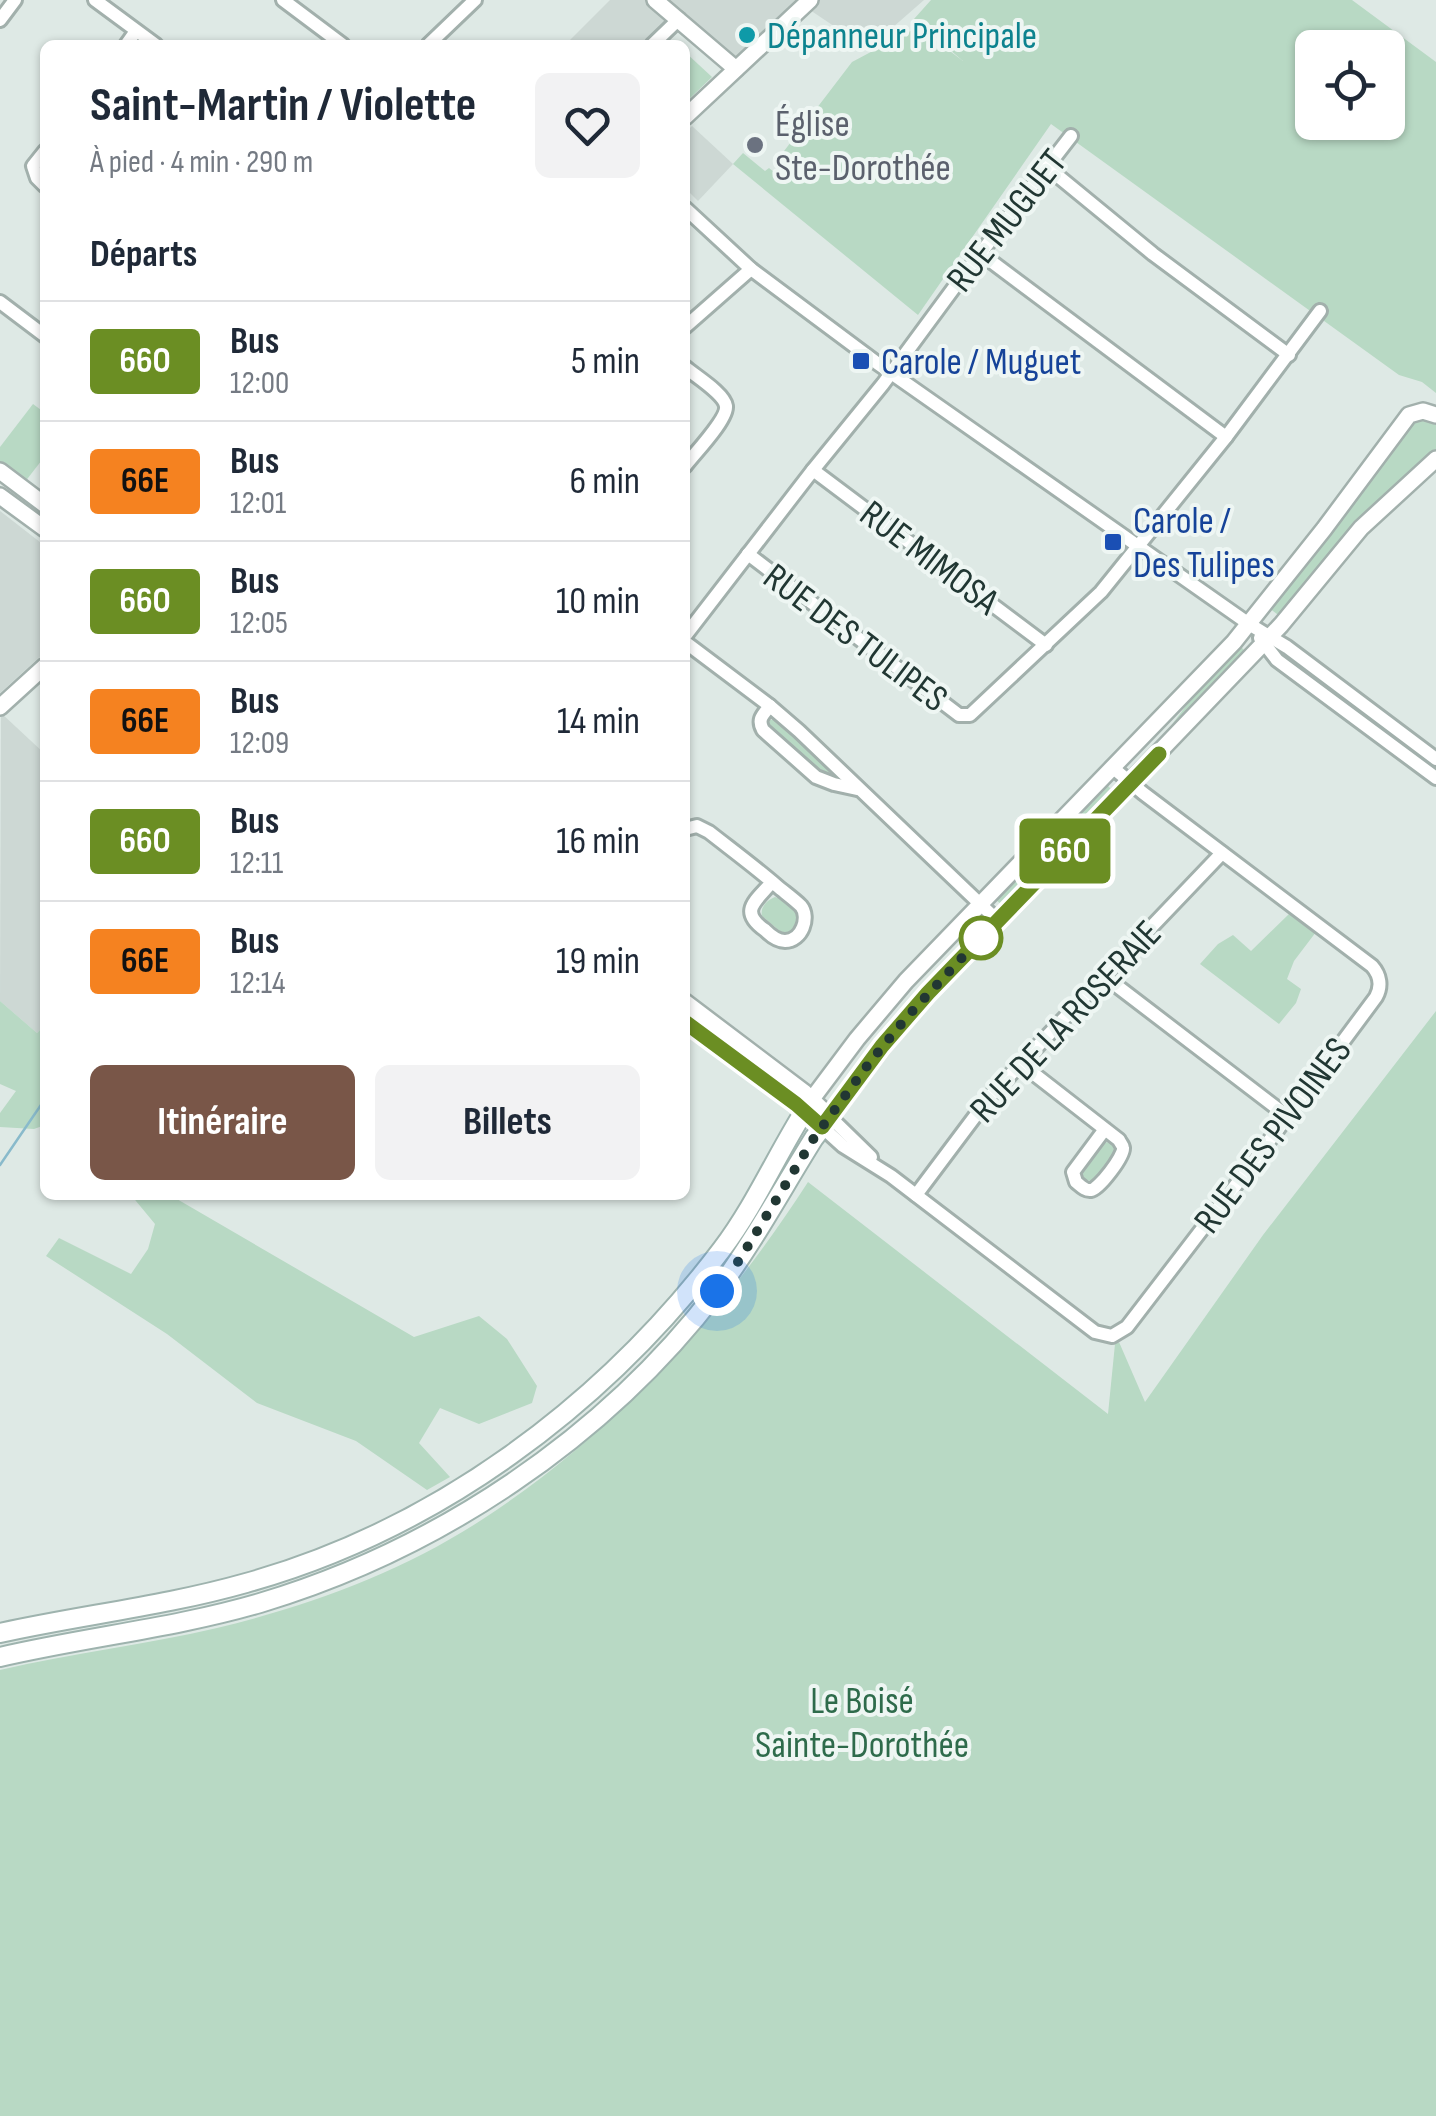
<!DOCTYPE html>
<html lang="fr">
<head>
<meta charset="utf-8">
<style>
  body { margin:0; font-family:"Sofia Sans Condensed",sans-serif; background:#f2f2f3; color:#1f2937; height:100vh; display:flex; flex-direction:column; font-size:38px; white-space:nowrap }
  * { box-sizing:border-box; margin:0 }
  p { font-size:32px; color:#747a83 }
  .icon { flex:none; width:55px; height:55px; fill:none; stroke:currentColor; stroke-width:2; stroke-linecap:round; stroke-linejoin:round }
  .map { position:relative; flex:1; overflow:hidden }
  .panel { position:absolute; left:40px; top:40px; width:650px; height:1160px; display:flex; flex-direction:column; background:#fff; border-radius:15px; box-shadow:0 2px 8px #0004 }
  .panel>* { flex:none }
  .badge { padding:0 20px; border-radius:8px; font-size:35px; line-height:65px }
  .buttons { position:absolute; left:1295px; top:30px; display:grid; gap:20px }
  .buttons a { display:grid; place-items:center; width:110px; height:110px; border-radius:15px; background:#fff; box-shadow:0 2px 8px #0004; font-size:50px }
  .you { position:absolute; width:50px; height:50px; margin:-25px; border:8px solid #fff; border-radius:50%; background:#1a73e8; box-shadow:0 0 0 15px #1a73e833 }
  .map>.badge { position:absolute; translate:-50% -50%; box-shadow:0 0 0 5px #fff }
  h2 { padding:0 50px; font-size:38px; line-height:90px }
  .round { display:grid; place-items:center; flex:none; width:105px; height:105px; border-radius:15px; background:#f2f2f3 }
  .headline { display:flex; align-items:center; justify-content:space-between; height:170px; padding:0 50px }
  h1 { font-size:48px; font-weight:700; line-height:75px }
  .button { display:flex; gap:20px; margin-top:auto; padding:20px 50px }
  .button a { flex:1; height:115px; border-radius:15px; background:#795648; color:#fff; font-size:40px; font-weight:700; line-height:115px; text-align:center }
  .button a+a { background:#f2f2f3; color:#1f2937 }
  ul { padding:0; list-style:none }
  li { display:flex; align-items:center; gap:30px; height:120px; padding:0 50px; border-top:2px solid #e0e1e3 }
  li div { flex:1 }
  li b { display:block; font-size:38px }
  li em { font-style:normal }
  li .badge { min-width:110px; font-weight:700; text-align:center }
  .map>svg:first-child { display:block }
  .built { fill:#cdd8d4 }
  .green { fill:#b8d9c4; fill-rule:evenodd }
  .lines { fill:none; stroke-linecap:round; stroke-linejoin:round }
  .stream { stroke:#89bacb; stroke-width:2.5 }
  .minor-casing { stroke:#a2b0ac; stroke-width:18 }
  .tertiary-casing { stroke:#a2b0ac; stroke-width:20 }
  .secondary-casing { stroke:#9eb3ae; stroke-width:22 }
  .minor { stroke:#fff; stroke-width:12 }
  .tertiary { stroke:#fff; stroke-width:15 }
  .secondary { stroke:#fff; stroke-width:18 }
  .line-casing { stroke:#fff; stroke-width:22 }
  .line { stroke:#6b8e23; stroke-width:15 }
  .walk { stroke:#213733; stroke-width:10; stroke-dasharray:0 18 }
  .culture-dot { fill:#0f9aa8; stroke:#eef6f3; stroke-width:4 }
  .worship-dot { fill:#6b7280; stroke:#eef6f3; stroke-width:4 }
  .transit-dot { fill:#1a4fb4; stroke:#eef6f3; stroke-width:4 }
  .stop-dot { fill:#fff; stroke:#6b8e23; stroke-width:5 }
  .labels { text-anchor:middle; stroke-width:8; stroke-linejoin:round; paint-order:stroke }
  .culture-label { font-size:38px; fill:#0d838f; stroke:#eef6f3; text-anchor:start }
  .worship-label { font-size:38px; fill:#5b616d; stroke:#eef6f3; text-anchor:start }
  .street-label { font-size:38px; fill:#213733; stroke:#eef6f3 }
  .transit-label { font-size:38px; fill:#164399; stroke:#eef6f3; text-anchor:start }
  .park-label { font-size:38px; fill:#2e6b4b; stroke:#eef6f3 }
</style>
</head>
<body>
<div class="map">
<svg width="1436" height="2116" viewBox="0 0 1436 2116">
  <rect width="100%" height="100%" fill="#dee9e5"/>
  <g class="built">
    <path d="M610 0H924L868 49 804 6 736 69 679 20 652 45H565Z"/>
    <path d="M692 126 733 164 698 201 685 188V133Z"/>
    <path d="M0 511 45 546V652L0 693Z"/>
    <path d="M1 713 45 754V1025L37 1033 0 1001Z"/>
  </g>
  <g class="green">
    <path d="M931 0H1352L1436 62V393L1422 382 1399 375 1051 124 918 315 733 164 743 153 765 171 769 168 779 176 790 163 781 155 852 62 918 27 963 61 914 19ZM1312 48H1388V122H1312Z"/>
    <path d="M685 52 712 77 685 103Z"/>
    <path d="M33 404 45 413V456L21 487 0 471V447Z"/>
    <path d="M1423 418 1436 425V451L1368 512 1281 617 1269 608 1412 422Z"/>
    <path d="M1241 647 1246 652 1162 738 1194 695Z"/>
    <path d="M777 719 829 769 831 775 827 776 769 730 767 726 770 720Z"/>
    <path d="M1107 785 1112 790 1001 904 996 900Z"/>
    <path d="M775 897C795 904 808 916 789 934L782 933 762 916C760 907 767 900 775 897Z"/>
    <path d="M1289 914 1316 932 1294 961 1287 979 1301 989 1296 1003 1279 1024 1200 964 1218 944 1233 935 1251 951Z"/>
    <path d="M0 1001 37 1033 45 1025V1125L34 1129 0 1127V1113L16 1091 0 1084Z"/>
    <path d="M1436 1011V2116H0V1670C72 1653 145 1645 217 1628 309 1606 404 1571 483 1519 615 1433 723 1314 808 1182L1108 1414 1115 1344 1119 1342 1145 1402 1263 1235Z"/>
    <path d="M1107 1142 1114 1145V1154L1094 1180 1086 1181 1082 1176C1084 1164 1097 1148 1107 1142Z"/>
    <path d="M131 1195H170L414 1337 479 1316 507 1339 537 1386 532 1403 479 1424 440 1408 419 1443 450 1477 427 1490 356 1441 257 1403 167 1334 46 1256 59 1238 131 1274 148 1249 155 1224Z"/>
  </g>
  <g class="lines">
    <path class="stream" d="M0 1165 45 1099"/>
    <defs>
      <g id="minor">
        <path d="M95 0 156 45"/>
        <path d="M283 0 343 45"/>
        <path d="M0 20 15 0"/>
        <path d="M126 45 136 31"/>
        <path d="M428 45 475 0"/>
        <path d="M652 45 679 19"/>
        <path d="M45 151 33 166 37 178 45 186"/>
        <path d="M1047 167 1153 254 1289 355"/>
        <path d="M685 208 751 269 877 363 1249 624 1287 647 1436 759"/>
        <path d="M980 253 1226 437"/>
        <path d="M0 302 45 336"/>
        <path d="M685 327 751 269"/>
        <path d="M685 367C695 376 724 393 726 406 728 419 694 454 685 466"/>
        <path d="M813 470 1046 645"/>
        <path d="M748 554 959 715H970L1101 592 1226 437 1320 311"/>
        <path d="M685 636 813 470 883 384 956 285 1071 136"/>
        <path d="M1260 638 1277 660 1436 778"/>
        <path d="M685 642 770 706 799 731 998 921"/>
        <path d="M770 706C763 715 757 719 763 730L816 777 834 784 857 789"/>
        <path d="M685 829 697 826 709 832C732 850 755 867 777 886 784 892 794 899 801 906 810 917 802 941 785 941 778 941 770 935 765 930 738 911 756 901 772 882"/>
        <path d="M1104 976 1287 1116"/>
        <path d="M1020 1063 1119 1140C1120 1143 1123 1145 1123 1148 1124 1156 1099 1189 1091 1190 1085 1191 1080 1185 1076 1182L1073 1172 1105 1129"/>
        <path d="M830 1117 871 1157"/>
        <path d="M822 1127 843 1146 891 1176 1095 1332 1112 1336 1127 1327 1252 1164 1376 997C1382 986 1380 975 1372 966L1143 793 1112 767"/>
        <path d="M916 1195 991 1095 1222 853"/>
      </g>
      <g id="tertiary">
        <path d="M655 0 736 69"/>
        <path d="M685 117 810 0"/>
        <path d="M0 471 45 505"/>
        <path d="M0 496 45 529"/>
        <path d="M0 707 45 666"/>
        <path d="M685 1002 804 1092 830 1117 883 1046 928 993 1281 625 1361 528 1436 459"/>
        <path d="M685 1022 796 1104 822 1127"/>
        <path d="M812 1099 857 1039 906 981 1234 642 1324 529 1409 415 1423 411 1436 415"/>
      </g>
      <g id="secondary">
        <path d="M0 1633C82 1615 165 1606 246 1583 436 1530 603 1406 722 1249 757 1203 780 1147 812 1099"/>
        <path d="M0 1657C86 1637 175 1628 260 1603 437 1550 604 1439 717 1291 753 1243 782 1189 814 1138L830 1117"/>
      </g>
    </defs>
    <use href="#minor" class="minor-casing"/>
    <use href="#tertiary" class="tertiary-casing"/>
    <use href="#secondary" class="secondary-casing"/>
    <use href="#minor" class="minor"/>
    <use href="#tertiary" class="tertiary"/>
    <use href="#secondary" class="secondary"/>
  </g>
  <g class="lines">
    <defs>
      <path id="line" d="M685 1022 796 1104 822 1127 882 1046 928 993 1159 754"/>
    </defs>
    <use href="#line" class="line-casing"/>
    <use href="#line" class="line"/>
    <path class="walk" d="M717 1291 740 1259 814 1138 870 1062 907 1017 984 934 981 938"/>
  </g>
  <circle class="culture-dot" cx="747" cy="35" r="10"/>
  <circle class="worship-dot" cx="755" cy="145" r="10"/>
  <g class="transit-dot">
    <rect x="851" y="351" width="20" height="20" rx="5"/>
    <rect x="1103" y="532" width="20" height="20" rx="5"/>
  </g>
  <circle class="stop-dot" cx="981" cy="938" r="20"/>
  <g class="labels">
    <g class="culture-label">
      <text x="767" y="48">Dépanneur Principale</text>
    </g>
    <g class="worship-label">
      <text x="775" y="136">Église<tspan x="775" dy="44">Ste-Dorothée</tspan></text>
    </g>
    <g class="street-label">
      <text transform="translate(1006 220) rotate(-52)" y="13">RUE MUGUET</text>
      <text transform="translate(930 557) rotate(37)" y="13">RUE MIMOSA</text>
      <text transform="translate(856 637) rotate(37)" y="13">RUE DES TULIPES</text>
      <text transform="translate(1065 1021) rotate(-47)" y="13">RUE DE LA ROSERAIE</text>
      <text transform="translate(1272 1135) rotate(-53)" y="13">RUE DES PIVOINES</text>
    </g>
    <g class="transit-label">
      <text x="881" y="374">Carole / Muguet</text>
      <text x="1133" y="533">Carole /<tspan x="1133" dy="44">Des Tulipes</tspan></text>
    </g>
    <g class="park-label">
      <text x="862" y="1713">Le Boisé<tspan x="862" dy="44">Sainte-Dorothée</tspan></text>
    </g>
  </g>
</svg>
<div class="buttons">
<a><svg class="icon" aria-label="locate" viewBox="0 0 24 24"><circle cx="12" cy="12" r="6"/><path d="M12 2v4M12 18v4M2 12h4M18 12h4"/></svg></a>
</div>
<div class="you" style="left:717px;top:1291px"></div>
<b class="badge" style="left:1065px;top:851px;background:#6b8e23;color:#fff">66O</b>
<section class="panel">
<div class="headline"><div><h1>Saint-Martin / Violette</h1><p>À pied · 4 min · 290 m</p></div><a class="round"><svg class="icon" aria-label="heart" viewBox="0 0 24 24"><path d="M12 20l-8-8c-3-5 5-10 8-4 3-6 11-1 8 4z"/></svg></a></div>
<h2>Départs</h2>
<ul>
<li><span class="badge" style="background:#6b8e23;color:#fff">66O</span><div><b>Bus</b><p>12:00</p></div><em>5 min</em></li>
<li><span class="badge" style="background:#f58220;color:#111">66E</span><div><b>Bus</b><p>12:01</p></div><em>6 min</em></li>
<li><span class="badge" style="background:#6b8e23;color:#fff">66O</span><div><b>Bus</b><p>12:05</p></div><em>10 min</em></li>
<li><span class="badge" style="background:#f58220;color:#111">66E</span><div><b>Bus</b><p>12:09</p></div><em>14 min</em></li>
<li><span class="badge" style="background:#6b8e23;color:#fff">66O</span><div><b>Bus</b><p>12:11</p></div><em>16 min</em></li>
<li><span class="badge" style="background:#f58220;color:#111">66E</span><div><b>Bus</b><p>12:14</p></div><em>19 min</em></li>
</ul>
<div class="button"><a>Itinéraire</a><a>Billets</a></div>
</section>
</div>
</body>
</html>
